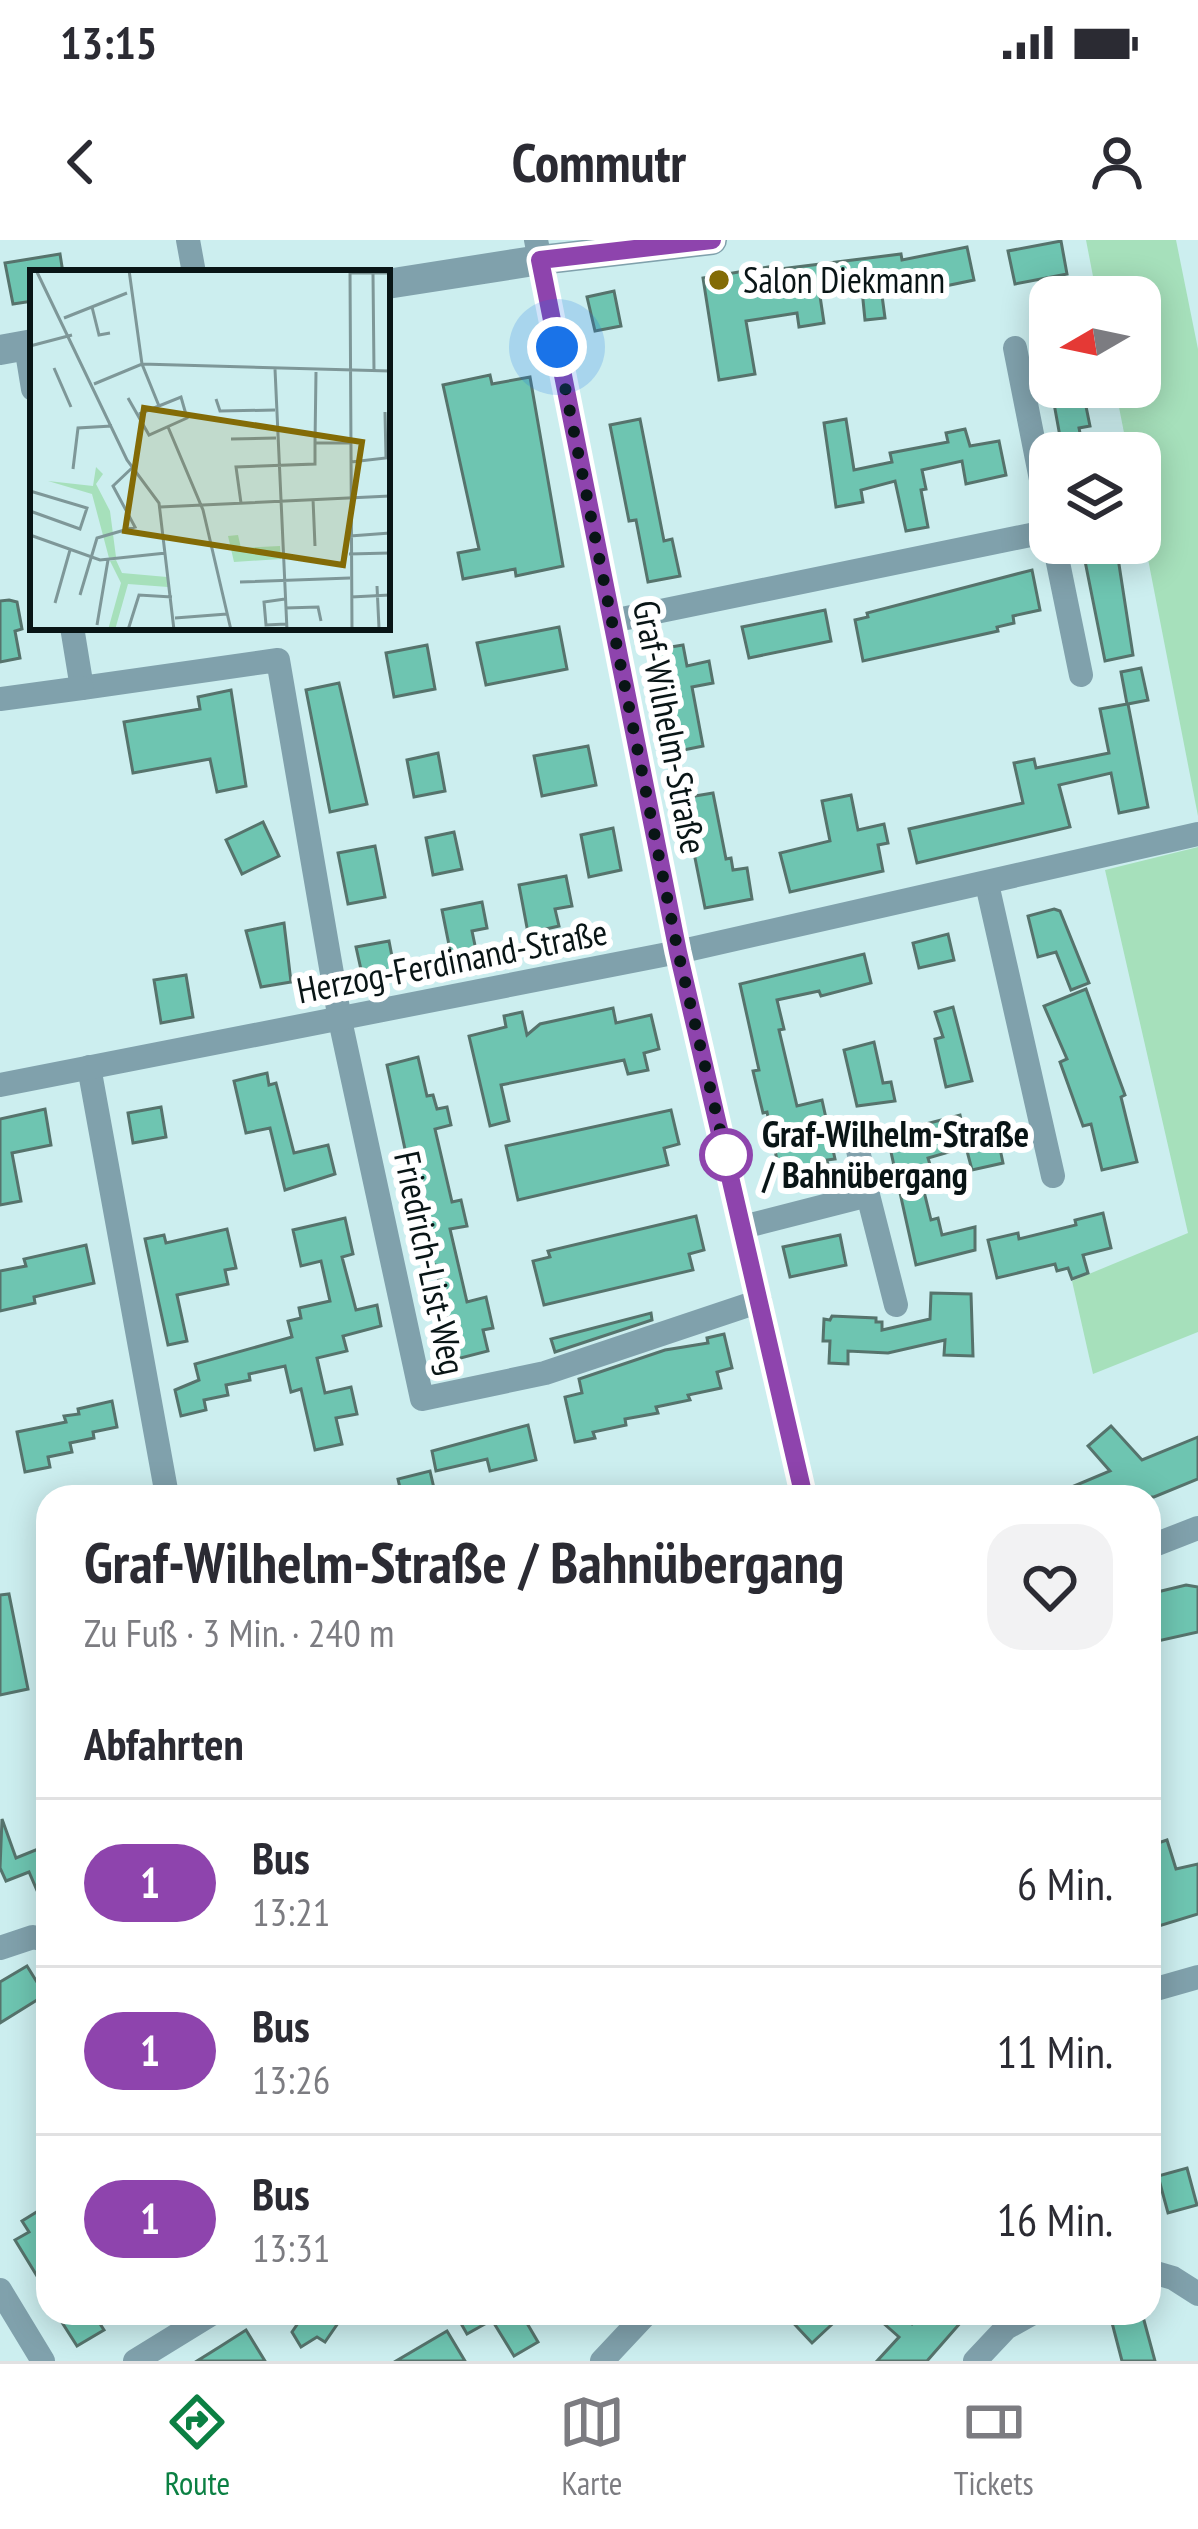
<!DOCTYPE html>
<html lang="de">
<head>
<meta charset="utf-8">
<style>
  body { margin:0; font-family:"PT Sans Narrow",sans-serif; background:#f2f2f3; color:#2b2b33; height:100vh; display:flex; flex-direction:column; font-size:45px; white-space:nowrap }
  * { box-sizing:border-box; margin:0 }
  p { font-size:39px; color:#7c7c81 }
  .icon { flex:none; width:66px; height:66px; fill:none; stroke:currentColor; stroke-width:2; stroke-linecap:round; stroke-linejoin:round }
  .map { position:relative; flex:1; overflow:hidden }
  .drawer { position:absolute; left:36px; top:1245px; width:1125px; height:840px; display:flex; flex-direction:column; background:#fff; border-radius:36px; box-shadow:0 6px 30px #0003 }
  .drawer>* { flex:none }
  .badge { padding:0 24px; border-radius:39px; font-size:42px; line-height:78px }
  .needle { width:78px; rotate:261deg }
  .tools { position:absolute; left:1029px; top:36px; display:grid; gap:24px }
  .tools a { display:grid; place-items:center; width:132px; height:132px; border-radius:24px; background:#fff; box-shadow:0 6px 30px #0003; font-size:60px }
  .you { position:absolute; width:60px; height:60px; margin:-30px; border:9px solid #fff; border-radius:50%; background:#1a73e8; box-shadow:0 0 0 18px #1a73e833 }
  .map>.badge { position:absolute; translate:-50% -50%; box-shadow:0 0 0 6px #fff }
  h2 { padding:0 48px; font-size:45px; line-height:108px }
  .round { display:grid; place-items:center; flex:none; width:126px; height:126px; border-radius:36px; background:#f2f2f3 }
  .summary { display:flex; align-items:center; justify-content:space-between; height:204px; padding:0 48px }
  h1 { font-size:57px; font-weight:700; line-height:90px }
  ul { padding:0; list-style:none }
  li { display:flex; align-items:center; gap:36px; height:168px; padding:0 48px; border-top:3px solid #e1e1e2 }
  li div { flex:1 }
  li b { display:block; font-size:45px }
  li em { font-style:normal }
  li .badge { min-width:132px; font-weight:700; text-align:center }
  .status { display:flex; justify-content:space-between; align-items:center; height:84px; padding:0 60px; background:#fff; direction:ltr }
  .status svg { height:33px; fill:currentColor }
  header { display:flex; justify-content:space-between; align-items:center; height:156px; padding:0 48px; background:#fff; font-size:54px; font-weight:700 }
  .dock { display:flex; justify-content:space-around; align-items:center; height:168px; border-top:3px solid #e1e1e2; background:#fff; font-size:33px; color:#7c7c81 }
  .dock a { display:grid; justify-items:center; gap:6px }
  .dock .selected { color:#0b8043 }
  .map>svg:first-child { display:block }
  .green { fill:#a6e0bb }
  .building { fill:#6ec5b1; stroke:#56736c; stroke-width:3 }
  .lines { fill:none; stroke-linecap:round; stroke-linejoin:round }
  .minor { stroke:#80a1ac; stroke-width:24 }
  .tertiary { stroke:#80a1ac; stroke-width:30 }
  .line-casing { stroke:#fff; stroke-width:27 }
  .line { stroke:#8e44ad; stroke-width:18 }
  .walk { stroke:#091516; stroke-width:12; stroke-dasharray:0 21.6 }
  .poi-dot { fill:#836b06; stroke:#fff; stroke-width:4.5 }
  .stop-dot { fill:#fff; stroke:#8e44ad; stroke-width:6 }
  .labels { text-anchor:middle; stroke-width:12; stroke-linejoin:round; paint-order:stroke }
  .poi-label { font-size:36px; fill:#091516; stroke:#fff; text-anchor:start }
  .street-label { font-size:36px; fill:#091516; stroke:#fff }
  .stop-label { font-size:36px; font-weight:bold; fill:#091516; stroke:#fff; text-anchor:start }
  .inset-road { fill:none; stroke:#7e9798; stroke-width:3 }
  .view { fill:#836b06; fill-opacity:0.15; stroke:#836b06; stroke-width:6 }
  .inset-edge { fill:none; stroke:#091516; stroke-width:6 }
</style>
</head>
<body>
<div class="status"><b>13:15</b><svg viewBox="0 0 49 12"><path d="M0 12V9h3v3zM5 12V6h3v6zM10 12V3h3v9zM15 12V0h3v12zM26 1h20v11H26zM47 4h2v5h-2z"/></svg></div>
<header><svg class="icon" aria-label="back" viewBox="0 0 24 24"><path d="M15 5l-7 7 7 7"/></svg>Commutr<svg class="icon" aria-label="person" viewBox="0 0 24 24"><circle cx="12" cy="8" r="4"/><path d="M4 21q1-7 8-7t8 7"/></svg></header>
<div class="map">
<svg width="1198" height="2121" viewBox="0 0 1198 2121">
  <rect width="100%" height="100%" fill="#cceeef"/>
  <g class="green">
    <path d="M1086 0H1176L1198 109V576L1140 278V213H1128L1115 147H1140V57H1097Z"/>
    <path d="M1198 607V1092L1093 1134 1072 1041 1188 993 1105 630Z"/>
  </g>
  <g class="building">
    <path d="M1061 1 1067 34 1015 44 1008 11Z"/>
    <path d="M967 7 974 40 917 52 916 44 881 48 885 78 865 80 862 50 820 56 824 83 799 87 797 73 746 81 755 134 719 140 703 38 780 25V29L901 14 902 20Z"/>
    <path d="M60 14 63 33H33V61L13 64 5 23Z"/>
    <path d="M614 51 621 86 595 91 587 57Z"/>
    <path d="M490 135 492 144 530 137 563 326 516 336 515 329 463 339 458 313 479 309 443 145Z"/>
    <path d="M1051 147H1082L1090 186 1079 188 1084 213H1063Z"/>
    <path d="M640 179 664 301 672 299 680 336 648 342 636 280 629 281 610 185Z"/>
    <path d="M846 179 854 230 892 222 890 213 948 202 946 193 965 189 970 206 999 201 1006 235 966 244 962 221 922 230 926 249 921 250 928 287 906 291 895 241 861 250 863 262 836 267 824 183Z"/>
    <path d="M1116 305 1133 415 1105 421 1083 311Z"/>
    <path d="M1032 330 1040 370 1013 376 1014 383 997 387 998 391 863 421 855 380 868 377 867 373Z"/>
    <path d="M9 360 17 362 22 389 15 391 20 418 0 422V361Z"/>
    <path d="M825 370 831 401 749 418 742 387Z"/>
    <path d="M559 387 567 429 486 445 477 403Z"/>
    <path d="M427 405 435 449 394 457 386 413Z"/>
    <path d="M683 405 687 426 709 421 713 443 692 447 703 506 674 512 653 410Z"/>
    <path d="M1141 428 1148 460 1128 464 1148 567 1119 573 1111 533 1059 545 1070 587 917 623 909 589 1023 563 1014 523 1034 519 1036 528 1109 513 1100 469 1127 464 1121 432Z"/>
    <path d="M339 443 367 564 330 572 306 450Z"/>
    <path d="M231 450 246 546 217 552 210 519 133 533 124 482 200 469 198 457Z"/>
    <path d="M588 506 596 545 542 556 534 516Z"/>
    <path d="M438 513 445 551 414 557 407 520Z"/>
    <path d="M713 553 726 619 731 618 733 630 747 628 752 659 705 668 683 558Z"/>
    <path d="M851 555 858 590 884 584 888 603 878 605 883 631 790 652 780 613 830 601 822 561Z"/>
    <path d="M263 582 279 616 242 634 226 600Z"/>
    <path d="M613 588 621 630 589 637 581 595Z"/>
    <path d="M454 592 462 629 433 635 426 598Z"/>
    <path d="M375 606 385 657 348 664 338 613Z"/>
    <path d="M566 636 572 666 555 669 559 686 528 693 519 645Z"/>
    <path d="M482 662 487 688 472 691 477 715 452 720 442 670Z"/>
    <path d="M1054 669 1060 671 1089 743 1071 750 1056 712 1038 717 1028 676Z"/>
    <path d="M284 683 291 742 261 747 246 691Z"/>
    <path d="M948 694 954 720 919 728 913 703Z"/>
    <path d="M389 701 396 737 364 743 356 707Z"/>
    <path d="M864 714 871 743 821 756 819 751 777 760 784 789 779 790 797 866 822 860 835 919 827 920 830 933 781 939 767 872 763 873 753 831 759 830 740 744Z"/>
    <path d="M186 735 193 777 161 783 154 740Z"/>
    <path d="M1086 749 1125 855 1121 857 1137 922 1102 930 1091 884 1083 886 1060 822 1067 819 1044 766Z"/>
    <path d="M953 767 972 841 946 847 935 799 943 797 935 772Z"/>
    <path d="M613 768 616 783 651 775 659 809 644 813 648 830 628 834 624 820 501 845 509 881 490 886 469 796 506 787 504 776 522 772 527 795 540 784Z"/>
    <path d="M874 802 883 843 891 842 895 861 857 866 844 810Z"/>
    <path d="M418 817 427 856 433 855 437 869 447 867 451 885 435 889 452 962 461 960 467 986 450 989 467 1062 486 1057 493 1088 483 1090 488 1111 453 1120 444 1083 449 1082 435 1025 430 1026 387 825Z"/>
    <path d="M267 833 269 845 276 843 294 913 328 905 335 934 285 950 270 888 246 893 234 841Z"/>
    <path d="M161 867 166 897 133 903 128 873Z"/>
    <path d="M45 869 51 905 12 913 21 961 0 965V879Z"/>
    <path d="M671 870 679 904 664 908 668 925 518 960 506 906Z"/>
    <path d="M960 875 964 892 995 885 1003 923 972 930 966 907 928 918 931 928 919 931 931 980 938 978 942 995 975 987V1010L916 1025 887 894Z"/>
    <path d="M1103 973 1111 1008 1083 1015 1088 1033 1072 1039 1068 1028 1057 1031 1055 1024 997 1038 988 1000 1018 993 1019 999 1076 985 1075 980Z"/>
    <path d="M696 976 704 1010 689 1014 693 1030 544 1065 533 1021 550 1017 548 1011Z"/>
    <path d="M345 978 353 1014 342 1017 356 1070 377 1065 381 1086 343 1096 347 1111 317 1118 325 1153 351 1147 357 1174 336 1178 342 1204 315 1210 301 1149 291 1152 285 1126 249 1134 250 1140 226 1145 228 1155 204 1160 206 1170 181 1176 175 1150 199 1140 195 1124 292 1097 288 1081 301 1078 299 1068 330 1061 321 1021 301 1026 293 990Z"/>
    <path d="M227 989 236 1028 225 1030 228 1044 177 1055 187 1101 168 1105 145 999 164 995 166 1003Z"/>
    <path d="M840 995 846 1025 790 1037 783 1007Z"/>
    <path d="M86 1005 94 1043 34 1057 35 1063 0 1071V1031L26 1026 24 1019Z"/>
    <path d="M931 1053 971 1054 973 1116 944 1115 945 1100 888 1113 848 1111V1124L829 1123 830 1101H823L824 1079 830 1080 832 1076 876 1078V1082H882V1090L930 1079Z"/>
    <path d="M651 1073 652 1080 555 1112 551 1099Z"/>
    <path d="M724 1094 732 1128 717 1132 721 1148 688 1155 690 1160 656 1167 658 1173 625 1179 626 1185 593 1192 595 1198 575 1202 565 1157 582 1153 579 1139 665 1110 708 1103 707 1098Z"/>
    <path d="M112 1161 117 1187 93 1192 94 1198 70 1203 72 1212 48 1217 50 1227 25 1232 17 1192 66 1182 64 1176 79 1174 78 1169Z"/>
    <path d="M528 1185 536 1220 490 1231 487 1219 436 1231 432 1211Z"/>
    <path d="M1111 1186 1142 1220 1198 1197V1239L1154 1257H1048L1110 1231 1088 1206Z"/>
    <path d="M430 1231 436 1257H402L398 1239Z"/>
    <path d="M1186 1345 1198 1347V1392L1149 1403V1354Z"/>
    <path d="M9 1354 28 1449 0 1455V1355Z"/>
    <path d="M2 1579 16 1618 48 1605V1676L29 1632 6 1641 0 1628Z"/>
    <path d="M1167 1600 1176 1629 1198 1624V1674L1149 1689V1648L1154 1647 1149 1629V1606Z"/>
    <path d="M27 1726 45 1755 0 1783V1742Z"/>
    <path d="M1187 1928 1197 1965 1168 1973 1158 1936Z"/>
    <path d="M48 1965V2054L15 2000 29 1992 22 1981Z"/>
    <path d="M56 2073H93L104 2090 77 2106Z"/>
    <path d="M305 2073H345L325 2102 317 2097 301 2107 292 2092Z"/>
    <path d="M455 2073H521L538 2102 514 2116 492 2080 467 2094Z"/>
    <path d="M784 2073H844L812 2103Z"/>
    <path d="M891 2073H900L912 2084 922 2073H969L927 2121H877L899 2097 882 2082Z"/>
    <path d="M1142 2073 1155 2121H1122L1111 2079Z"/>
    <path d="M246 2090 265 2121H197L221 2106Z"/>
    <path d="M447 2091 465 2121H396Z"/>
  </g>
  <g class="lines">
    <g class="minor">
      <path d="M188 0 194 33"/>
      <path d="M536 0 678 712 804 1257"/>
      <path d="M26 106 33 149"/>
      <path d="M1015 108 1050 285"/>
      <path d="M1054 303 1081 435"/>
      <path d="M612 381 1050 291"/>
      <path d="M72 387 82 448 278 420 340 780 422 1159 545 1133 760 1061"/>
      <path d="M0 459 82 448"/>
      <path d="M987 644 1053 936"/>
      <path d="M89 827 166 1250"/>
      <path d="M0 845 678 712 1198 594"/>
      <path d="M853 888 868 955"/>
      <path d="M743 987 868 955 896 1065"/>
      <path d="M1149 1307 1198 1288"/>
      <path d="M0 1708 33 1697 48 1701"/>
      <path d="M1149 1751 1198 1737"/>
      <path d="M1149 2031 1173 2038 1198 2054"/>
      <path d="M0 2050 43 2121"/>
      <path d="M135 2121 213 2073"/>
      <path d="M602 2121 647 2073"/>
      <path d="M975 2121 1006 2088 1033 2073"/>
    </g>
    <g class="tertiary">
      <path d="M387 44 540 20 712 0"/>
      <path d="M0 110 33 104"/>
    </g>
  </g>
  <g class="lines">
    <defs>
      <path id="line" d="M712 0 540 20 678 712 804 1257"/>
    </defs>
    <use href="#line" class="line-casing"/>
    <use href="#line" class="line"/>
    <path class="walk" d="M557 107 678 712 726 915"/>
  </g>
  <circle class="poi-dot" cx="719" cy="40" r="12"/>
  <circle class="stop-dot" cx="726" cy="915" r="24"/>
  <g class="labels">
    <g class="poi-label">
      <text x="743" y="53">Salon Diekmann</text>
    </g>
    <g class="street-label">
      <text transform="translate(670 487) rotate(79)" y="13">Graf-Wilhelm-Straße</text>
      <text transform="translate(452 721) rotate(-11)" y="13">Herzog-Ferdinand-Straße</text>
      <text transform="translate(430 1023) rotate(78)" y="13">Friedrich-List-Weg</text>
    </g>
    <g class="stop-label">
      <text x="762" y="907">Graf-Wilhelm-Straße<tspan x="762" dy="41">/ Bahnübergang</tspan></text>
    </g>
  </g>
  <g transform="translate(30 30)">
    <rect width="360" height="360" fill="#cceeef"/>
    <path d="M66 197 73 204 66 214 80 241 86 287 79 288 62 224 18 211 63 216ZM208 265 211 278 250 276 251 289 204 292 198 266ZM86 290 92 303 137 307 138 317 98 314 85 360H78L91 313 80 291Z" fill="#a6e0bb"/>
    <path class="inset-road" d="M6 0 97 190 129 233 144 360M99 0 112 94 129 136M320 0 322 360M320 3H360M343 4 344 102M62 37 69 65 80 63M34 48 97 23M0 76 42 65M24 98 41 137M245 99 257 360M64 114 112 94 360 101M98 128 119 165 157 148 151 127 109 144M186 129 190 141 245 140M138 157 173 240 201 360M201 169 246 168M285 173 286 102M321 192 356 188 355 142M43 199 48 158 82 156M0 221 57 238 50 259 0 241M283 229 285 276M211 233 206 197 285 194V173H321M130 237 360 226M0 265 70 290 136 283M320 266 360 263M319 284 360 283M210 312 320 308M347 316 349 358M50 325 67 268 105 257 83 216 103 197M321 327 360 325M255 329 234 332 236 355 256 354M25 333 40 280M255 338 288 337 291 351M145 348 197 344M67 355 78 290M98 360 109 325 142 327"/>
    <path class="view" d="M114 138 332 172 313 295 95 261Z"/>
    <rect width="360" height="360" class="inset-edge"/>
  </g>
</svg>
<div class="tools">
<a><svg class="needle" viewBox="-14 -14 28 28"><path d="M0-13l5 13h-10z" fill="#e53935"/><path d="M0 13l5-13h-10z" fill="#7c7c81"/></svg></a>
<a><svg class="icon" aria-label="layers" viewBox="0 0 24 24"><path d="M12 4l9 5-9 5-9-5zM3 14l9 5 9-5"/></svg></a>
</div>
<div class="you" style="left:557px;top:107px"></div>
<section class="drawer">
<div class="summary"><div><h1>Graf-Wilhelm-Straße / Bahnübergang</h1><p>Zu Fuß · 3 Min. · 240 m</p></div><a class="round"><svg class="icon" aria-label="heart" viewBox="0 0 24 24"><path d="M12 20l-8-8c-3-5 5-10 8-4 3-6 11-1 8 4z"/></svg></a></div>
<h2>Abfahrten</h2>
<ul>
<li><span class="badge" style="background:#8e44ad;color:#fff">1</span><div><b>Bus</b><p>13:21</p></div><em>6 Min.</em></li>
<li><span class="badge" style="background:#8e44ad;color:#fff">1</span><div><b>Bus</b><p>13:26</p></div><em>11 Min.</em></li>
<li><span class="badge" style="background:#8e44ad;color:#fff">1</span><div><b>Bus</b><p>13:31</p></div><em>16 Min.</em></li>
</ul>
</section>
</div>
<nav class="dock">
<a class="selected"><svg class="icon" aria-label="directions" viewBox="0 0 24 24"><path d="M12 3l9 9-9 9-9-9zM9 14v-3h6M13 9l2 2-2 2"/></svg>Route</a>
<a><svg class="icon" aria-label="map" viewBox="0 0 24 24"><path d="M3 6l6-2 6 2 6-2v14l-6 2-6-2-6 2zM9 4v14M15 6v14"/></svg>Karte</a>
<a><svg class="icon" aria-label="tickets" viewBox="0 0 24 24"><path d="M3 7h18v10H3zM15 7v10"/></svg>Tickets</a>
</nav>
</body>
</html>
